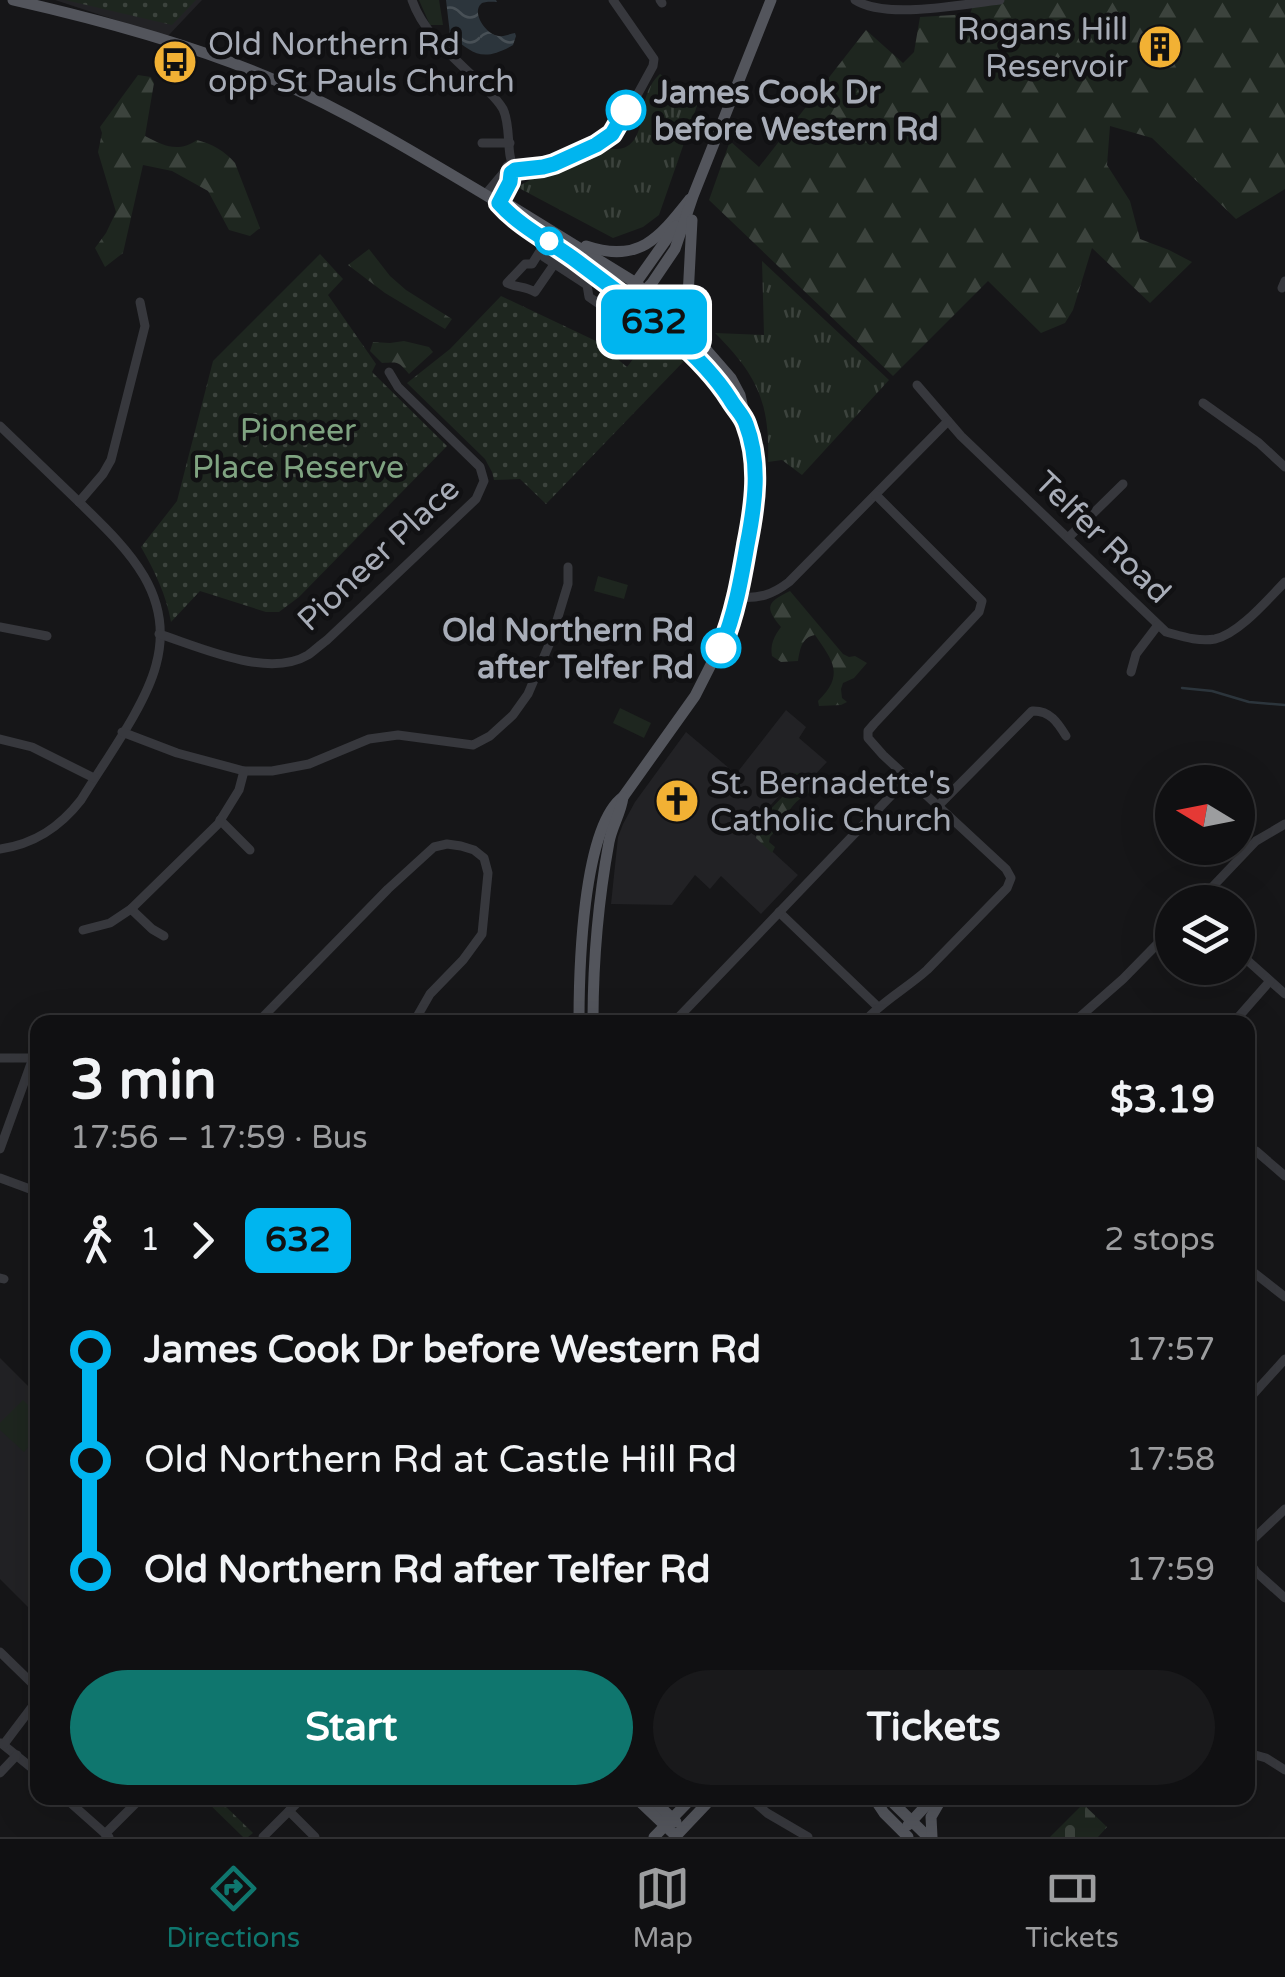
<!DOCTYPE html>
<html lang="en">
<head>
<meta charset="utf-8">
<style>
  body { margin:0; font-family:"Varela Round",sans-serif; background:#19191b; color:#f1f3f6; height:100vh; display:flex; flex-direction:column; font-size:38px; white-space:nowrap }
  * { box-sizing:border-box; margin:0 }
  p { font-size:32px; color:#9c9d9f }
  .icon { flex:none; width:55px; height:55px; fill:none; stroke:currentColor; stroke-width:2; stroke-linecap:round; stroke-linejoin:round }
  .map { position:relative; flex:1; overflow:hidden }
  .sheet { position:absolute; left:30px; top:1015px; width:1225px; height:790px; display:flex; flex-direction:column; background:#101012; border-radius:20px; box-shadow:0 10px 40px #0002,0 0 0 2px #303032 }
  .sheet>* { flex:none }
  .badge { padding:0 20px; border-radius:15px; font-size:35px; line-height:65px }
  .needle { width:65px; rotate:280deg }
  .fabs { position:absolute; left:1155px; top:765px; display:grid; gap:20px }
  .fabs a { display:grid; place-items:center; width:100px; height:100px; border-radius:50%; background:#101012; box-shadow:0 10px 40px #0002,0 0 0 2px #303032; font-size:50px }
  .map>.badge { position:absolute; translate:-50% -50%; box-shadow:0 0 0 5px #fff }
  .legs { display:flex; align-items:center; gap:15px; height:110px; padding:0 40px; font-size:32px }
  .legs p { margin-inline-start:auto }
  .summary { display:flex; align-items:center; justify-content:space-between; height:170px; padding:0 40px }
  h1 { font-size:55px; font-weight:700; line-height:75px }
  .primary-button { display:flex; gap:20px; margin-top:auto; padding:20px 40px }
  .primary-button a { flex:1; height:115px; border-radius:60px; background:#0f766e; color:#fff; font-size:40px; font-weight:700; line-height:115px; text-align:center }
  .primary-button a+a { background:#19191b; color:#f1f3f6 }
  ul { padding:0 40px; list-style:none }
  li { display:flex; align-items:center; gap:35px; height:110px; font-size:38px }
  li i { display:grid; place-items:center; width:15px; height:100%; margin:0 12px; background:currentColor }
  li i::after { content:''; width:25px; height:25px; margin:-12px; border:8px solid; border-radius:50%; background:#101012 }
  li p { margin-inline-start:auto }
  li:first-child i { background:linear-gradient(#0000 50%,currentColor 0) }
  li:last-child i { background:linear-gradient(currentColor 50%,#0000 0) }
  .tab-bar { display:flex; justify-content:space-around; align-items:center; height:140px; border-top:2px solid #303032; background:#101012; font-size:28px; color:#9c9d9f }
  .tab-bar a { display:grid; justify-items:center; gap:5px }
  .tab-bar .selected { color:#0f766e }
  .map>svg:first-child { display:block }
  .built { fill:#222225 }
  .grass { fill:url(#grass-tufts) }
  .forest { fill:url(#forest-firs) }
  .cemetery { fill:url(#cemetery-stones) }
  .park { fill:url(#park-dots) }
  .pitch { fill:#1e261f }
  .water { fill:url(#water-waves) }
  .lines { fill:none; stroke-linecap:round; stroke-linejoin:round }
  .stream { stroke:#2c353c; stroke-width:2.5 }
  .minor { stroke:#37383d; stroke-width:9 }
  .major { stroke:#53555c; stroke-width:11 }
  .line-1-casing { stroke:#fff; stroke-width:22 }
  .line-1 { stroke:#00b5ef; stroke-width:15 }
  .stop-1-dot { fill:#fff; stroke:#00b5ef; stroke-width:5 }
  .labels { text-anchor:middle; stroke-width:9; stroke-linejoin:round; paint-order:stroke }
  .poi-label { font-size:32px; fill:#a8adb8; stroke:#111113; text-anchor:start }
  .stop-label { font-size:32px; font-weight:bold; fill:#a8adb8; stroke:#111113; text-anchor:start }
  .park-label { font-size:32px; fill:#7fa381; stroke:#111113 }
  .street-label { font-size:32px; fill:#a8adb8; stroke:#111113 }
</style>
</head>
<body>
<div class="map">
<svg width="1285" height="1837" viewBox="0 0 1285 1837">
  <defs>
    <pattern id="grass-tufts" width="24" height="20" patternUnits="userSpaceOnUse" patternTransform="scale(2.5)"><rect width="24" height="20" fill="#1e261f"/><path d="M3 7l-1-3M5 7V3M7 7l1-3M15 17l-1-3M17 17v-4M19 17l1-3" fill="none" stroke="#3c433d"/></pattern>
    <pattern id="forest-firs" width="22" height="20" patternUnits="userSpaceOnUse" patternTransform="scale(2.5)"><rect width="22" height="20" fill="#1e261f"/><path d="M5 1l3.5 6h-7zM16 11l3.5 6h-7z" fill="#3c433d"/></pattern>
    <pattern id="cemetery-stones" width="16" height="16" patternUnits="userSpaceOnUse" patternTransform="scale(2.5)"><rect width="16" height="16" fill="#1e261f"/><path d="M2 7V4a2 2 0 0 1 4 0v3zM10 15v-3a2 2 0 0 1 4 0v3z" fill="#3c433d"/></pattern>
    <pattern id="park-dots" width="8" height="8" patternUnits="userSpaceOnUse" patternTransform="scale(2.5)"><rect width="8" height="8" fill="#1e261f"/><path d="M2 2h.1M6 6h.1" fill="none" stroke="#3c433d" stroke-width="1.8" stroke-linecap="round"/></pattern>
    <pattern id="water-waves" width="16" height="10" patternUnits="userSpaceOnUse" patternTransform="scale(2.5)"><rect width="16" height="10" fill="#2c353c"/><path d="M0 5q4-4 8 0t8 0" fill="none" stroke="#485056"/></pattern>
  </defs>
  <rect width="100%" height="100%" fill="#161618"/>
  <g class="built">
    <path d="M55 0H202L167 37Z"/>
    <path d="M786 710 806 727 799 738 827 762 808 782 799 775 748 829 798 875 761 914 721 876 710 889 695 875 672 905 611 904 618 837 623 824 635 802 686 732 736 774Z"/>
    <path d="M0 1358 37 1395V1616L0 1579Z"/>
  </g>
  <g class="grass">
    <path d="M660 74 699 100 659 215 643 227 613 238 517 187C540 175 572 154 597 149 611 147 623 154 634 140 647 121 638 94 660 74Z"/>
    <path d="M762 261 889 380 802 475 782 460 768 462C770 402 757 375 715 333L764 335Z"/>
  </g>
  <g class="forest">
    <path d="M419 0H439L443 25H430Z"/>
    <path d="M975 0H1285V189L1236 219 1152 138 1110 126 1107 165 1130 201 1140 239 1169 250 1192 262 1150 303 1092 248 1073 310 1065 323 1041 333 988 281 893 376 709 200 730 141 759 167 866 30 903 63 914 52 920 17 970 14Z"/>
    <path d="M138 75 151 77 154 83 145 136C164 146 178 153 197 140 212 144 225 151 235 163L260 228 250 236 229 230 208 191 172 171 143 165 123 253 105 267 95 248 106 233 116 212 98 152 102 133 100 127Z"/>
    <path d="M369 249 390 276 406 290 452 319 445 329 385 293 348 265Z"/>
    <path d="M404 341 429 347 433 352 409 374C398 361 399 362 382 363L370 351 373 342 390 343Z"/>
    <path d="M790 591 843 654 849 657 855 656 867 663 854 678 843 683 841 689 842 698 847 702 841 705 819 706 818 701C845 675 833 661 815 635 802 637 800 649 798 661L781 662 772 656C770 645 774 636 781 627 764 607 767 602 790 591Z"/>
    <path d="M795 773H801L808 780 819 783V792C793 792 785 822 770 837L769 842 775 847 772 853 756 838 757 832 765 823 764 816 787 792 786 782Z"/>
  </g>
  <path class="cemetery" d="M1083 1804 1107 1827 1098 1837H1050Z"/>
  <g class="park">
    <path d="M65 0H196L172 25Z"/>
    <path d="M320 254 343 279 328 295 376 364 372 372 447 446 299 597 279 612H266L200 591 171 622C166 594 155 572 141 547L177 501 213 361Z"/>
    <path d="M501 296 596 341 627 367 653 333 685 360 546 504 520 479 494 480 492 472 485 459 407 383 450 349Z"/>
    <path d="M203 1798H217L253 1833 248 1837H243Z"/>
  </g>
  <g class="pitch">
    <path d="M366 432 391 455 381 466 356 443Z"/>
    <path d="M598 576 628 585 624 599 594 591Z"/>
    <path d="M620 708 651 723 644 738 613 723Z"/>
    <path d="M23 1400 38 1415 37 1438 24 1452 0 1430V1423Z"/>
  </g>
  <path class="water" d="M446 0H496L497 2C494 2 484 1 481 4 471 13 487 36 499 36 504 37 509 34 515 33L516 36 513 45C483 62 473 55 450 34Z"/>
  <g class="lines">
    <path class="stream" d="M1182 688 1212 691 1249 702 1285 705"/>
    <g class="minor">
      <path d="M412 0C424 35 457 60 482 85 489 92 498 100 503 109 512 128 505 154 515 170"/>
      <path d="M660 0 662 3"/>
      <path d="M855 0C886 20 963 4 1000 0"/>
      <path d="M482 143H510"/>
      <path d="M515 170 554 164 607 139 635 99 653 66 654 59 613 0"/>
      <path d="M485 195 506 170 507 166 511 164"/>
      <path d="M499 203 510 181 511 173"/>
      <path d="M547 240 532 264H525L507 283C517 288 525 286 535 292L555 263"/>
      <path d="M546 248 543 254 544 257 587 285 589 297 605 308"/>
      <path d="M1282 288 1285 281"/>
      <path d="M917 385 961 436 1166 632C1181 636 1198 642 1215 639 1239 634 1268 599 1285 582"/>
      <path d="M1203 403 1259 443 1285 467"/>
      <path d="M0 426C26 451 52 476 78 501 124 546 176 592 156 665 145 707 104 762 81 800 60 827 35 844 0 849"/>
      <path d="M79 502 103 474 111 460 145 326 140 302"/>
      <path d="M1069 537 1123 484"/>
      <path d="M737 597C759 599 772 595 789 582L948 421"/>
      <path d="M0 627 47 636"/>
      <path d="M159 634C200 647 268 679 308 655 314 651 320 645 327 640L476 499 484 481 480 467 398 387 389 372"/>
      <path d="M1131 672 1136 654 1158 625"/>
      <path d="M122 732 177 753 244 771H272L309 764 369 739 398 735 473 745 490 736 513 715 528 694 551 640 568 584V567"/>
      <path d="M0 739 32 747 94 778"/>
      <path d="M938 806 1032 711C1050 710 1058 723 1066 736"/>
      <path d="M220 820 250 850"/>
      <path d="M1198 902 1256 841 1285 824"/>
      <path d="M131 909 152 929 164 936"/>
      <path d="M779 912 878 1007"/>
      <path d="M83 930 110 923 131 909 218 824 239 790 244 771"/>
      <path d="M1238 952 1285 994"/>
      <path d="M258 1022 388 889 434 847 447 844 461 846 474 850 484 858 488 873 482 934 463 960 430 994 414 1022"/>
      <path d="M674 1022 909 777"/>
      <path d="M864 1022C882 1001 906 989 927 970L1007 888 1011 878 1006 869 883 755 868 738V731L874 724 979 612 982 601 876 495"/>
      <path d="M1074 1022 1123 979 1172 929"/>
      <path d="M1234 1022 1270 981"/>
      <path d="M0 1058H35"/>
      <path d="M0 1149 33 1058"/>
      <path d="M1256 1151 1285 1176"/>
      <path d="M0 1178 38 1192"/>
      <path d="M1248 1268 1285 1297"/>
      <path d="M0 1278 4 1279"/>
      <path d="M1248 1400 1285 1359"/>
      <path d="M1248 1544 1285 1509"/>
      <path d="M1248 1560 1256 1572 1285 1598"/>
      <path d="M0 1652 38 1689"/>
      <path d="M1 1743 38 1773"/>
      <path d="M4 1744 38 1699"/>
      <path d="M1248 1753 1266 1758 1285 1770"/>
      <path d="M0 1773 17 1755"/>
      <path d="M65 1798 109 1837"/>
      <path d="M750 1798 767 1813 808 1837"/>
      <path d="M289 1811 315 1837"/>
      <path d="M105 1834 141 1798"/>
      <path d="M263 1837 302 1798"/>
    </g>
    <g class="major">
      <path d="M13 0C101 20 195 45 277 81 354 115 427 160 499 203L511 206 636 283 704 347 731 378 740 395 754 459V497L749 537 737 597 725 637 695 696 623 797C582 827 579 972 579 1022"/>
      <path d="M501 205 509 214 550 242 632 304 702 362 723 388 741 415"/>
      <path d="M586 246C639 264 659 238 690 199"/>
      <path d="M625 298 676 226"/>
      <path d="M632 304 652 283 675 249 693 196 771 0"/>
      <path d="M691 331 687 316 692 220"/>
      <path d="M593 1022C593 962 598 902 609 842 612 826 621 813 623 797"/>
      <path d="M636 1798 676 1836"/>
      <path d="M651 1798 676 1822"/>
      <path d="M874 1798 884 1813 908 1837"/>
      <path d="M888 1798 928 1837"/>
      <path d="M908 1825 933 1798"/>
      <path d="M654 1837 692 1798"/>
      <path d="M675 1837 712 1798"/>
      <path d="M932 1837 931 1817 942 1798"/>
    </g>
  </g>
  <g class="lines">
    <defs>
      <path id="line-1" d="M626 110 612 134 596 145 554 164 543 167 515 170 511 173 510 182 499 203C520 227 553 243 578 262 628 300 697 347 730 399 735 408 743 415 746 424 761 463 755 505 747 545 741 580 735 614 721 648"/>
    </defs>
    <use href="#line-1" class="line-1-casing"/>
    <use href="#line-1" class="line-1"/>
  </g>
  <defs>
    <symbol id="building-disc" viewBox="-11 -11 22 22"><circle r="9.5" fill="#f2b134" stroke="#111113"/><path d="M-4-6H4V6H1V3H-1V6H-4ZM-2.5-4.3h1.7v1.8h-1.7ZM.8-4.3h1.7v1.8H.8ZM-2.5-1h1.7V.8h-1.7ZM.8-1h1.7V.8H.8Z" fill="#111"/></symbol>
    <symbol id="bus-disc" viewBox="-11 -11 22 22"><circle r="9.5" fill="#f2b134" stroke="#111113"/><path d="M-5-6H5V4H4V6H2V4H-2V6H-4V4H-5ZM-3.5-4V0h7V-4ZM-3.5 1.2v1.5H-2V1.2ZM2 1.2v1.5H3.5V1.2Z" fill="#111"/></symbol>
    <symbol id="church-disc" viewBox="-11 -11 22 22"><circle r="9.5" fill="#f2b134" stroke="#111113"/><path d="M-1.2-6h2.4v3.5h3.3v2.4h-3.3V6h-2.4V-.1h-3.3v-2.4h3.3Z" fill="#111"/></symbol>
  </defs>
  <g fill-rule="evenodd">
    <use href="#building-disc" x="1135" y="22" width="50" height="50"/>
    <use href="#bus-disc" x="150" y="37" width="50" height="50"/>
    <use href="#church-disc" x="652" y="776" width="50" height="50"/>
  </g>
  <g class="stop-1-dot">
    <circle cx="626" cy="110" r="18"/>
    <circle cx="549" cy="241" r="12"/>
    <circle cx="721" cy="648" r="18"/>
  </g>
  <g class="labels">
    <g class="poi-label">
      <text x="1128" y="40" text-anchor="end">Rogans Hill<tspan x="1128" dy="37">Reservoir</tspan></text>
      <text x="208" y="55">Old Northern Rd<tspan x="208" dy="37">opp St Pauls Church</tspan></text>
      <text x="710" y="794">St. Bernadette's<tspan x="710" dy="37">Catholic Church</tspan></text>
    </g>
    <g class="stop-label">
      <text x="654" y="103">James Cook Dr<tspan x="654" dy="37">before Western Rd</tspan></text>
      <text x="694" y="641" text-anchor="end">Old Northern Rd<tspan x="694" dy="37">after Telfer Rd</tspan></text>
    </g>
    <g class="park-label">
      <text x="298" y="441">Pioneer<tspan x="298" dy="37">Place Reserve</tspan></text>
    </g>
    <g class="street-label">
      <text transform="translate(1103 537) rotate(44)" y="11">Telfer Road</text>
      <text transform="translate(378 554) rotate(-43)" y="11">Pioneer Place</text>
    </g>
  </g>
</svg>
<div class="fabs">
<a><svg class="needle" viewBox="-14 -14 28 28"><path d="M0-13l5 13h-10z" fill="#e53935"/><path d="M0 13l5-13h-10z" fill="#9c9d9f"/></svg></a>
<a><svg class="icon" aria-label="layers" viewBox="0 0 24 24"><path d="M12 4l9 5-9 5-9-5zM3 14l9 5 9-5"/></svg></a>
</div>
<b class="badge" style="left:654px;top:322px;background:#00b5ef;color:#111">632</b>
<section class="sheet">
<div class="summary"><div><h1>3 min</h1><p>17:56 – 17:59 · Bus</p></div><b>$3.19</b></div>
<div class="legs"><svg class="icon" aria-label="walk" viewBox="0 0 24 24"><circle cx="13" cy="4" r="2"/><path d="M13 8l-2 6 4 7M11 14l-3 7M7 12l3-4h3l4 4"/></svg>1<svg class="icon" aria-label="forward" viewBox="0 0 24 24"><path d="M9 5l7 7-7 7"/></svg><b class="badge" style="background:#00b5ef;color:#111">632</b><p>2 stops</p></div>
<ul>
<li><i style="color:#00b5ef"></i><b>James Cook Dr before Western Rd</b><p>17:57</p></li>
<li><i style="color:#00b5ef"></i><span>Old Northern Rd at Castle Hill Rd</span><p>17:58</p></li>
<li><i style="color:#00b5ef"></i><b>Old Northern Rd after Telfer Rd</b><p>17:59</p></li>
</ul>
<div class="primary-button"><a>Start</a><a>Tickets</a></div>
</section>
</div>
<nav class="tab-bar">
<a class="selected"><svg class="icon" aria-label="directions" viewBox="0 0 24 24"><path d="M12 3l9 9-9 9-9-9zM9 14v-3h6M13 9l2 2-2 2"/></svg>Directions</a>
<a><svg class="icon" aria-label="map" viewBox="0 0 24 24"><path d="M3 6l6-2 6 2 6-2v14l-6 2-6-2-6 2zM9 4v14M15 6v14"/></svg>Map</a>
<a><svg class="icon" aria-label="tickets" viewBox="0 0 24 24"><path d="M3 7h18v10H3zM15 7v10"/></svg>Tickets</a>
</nav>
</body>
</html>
